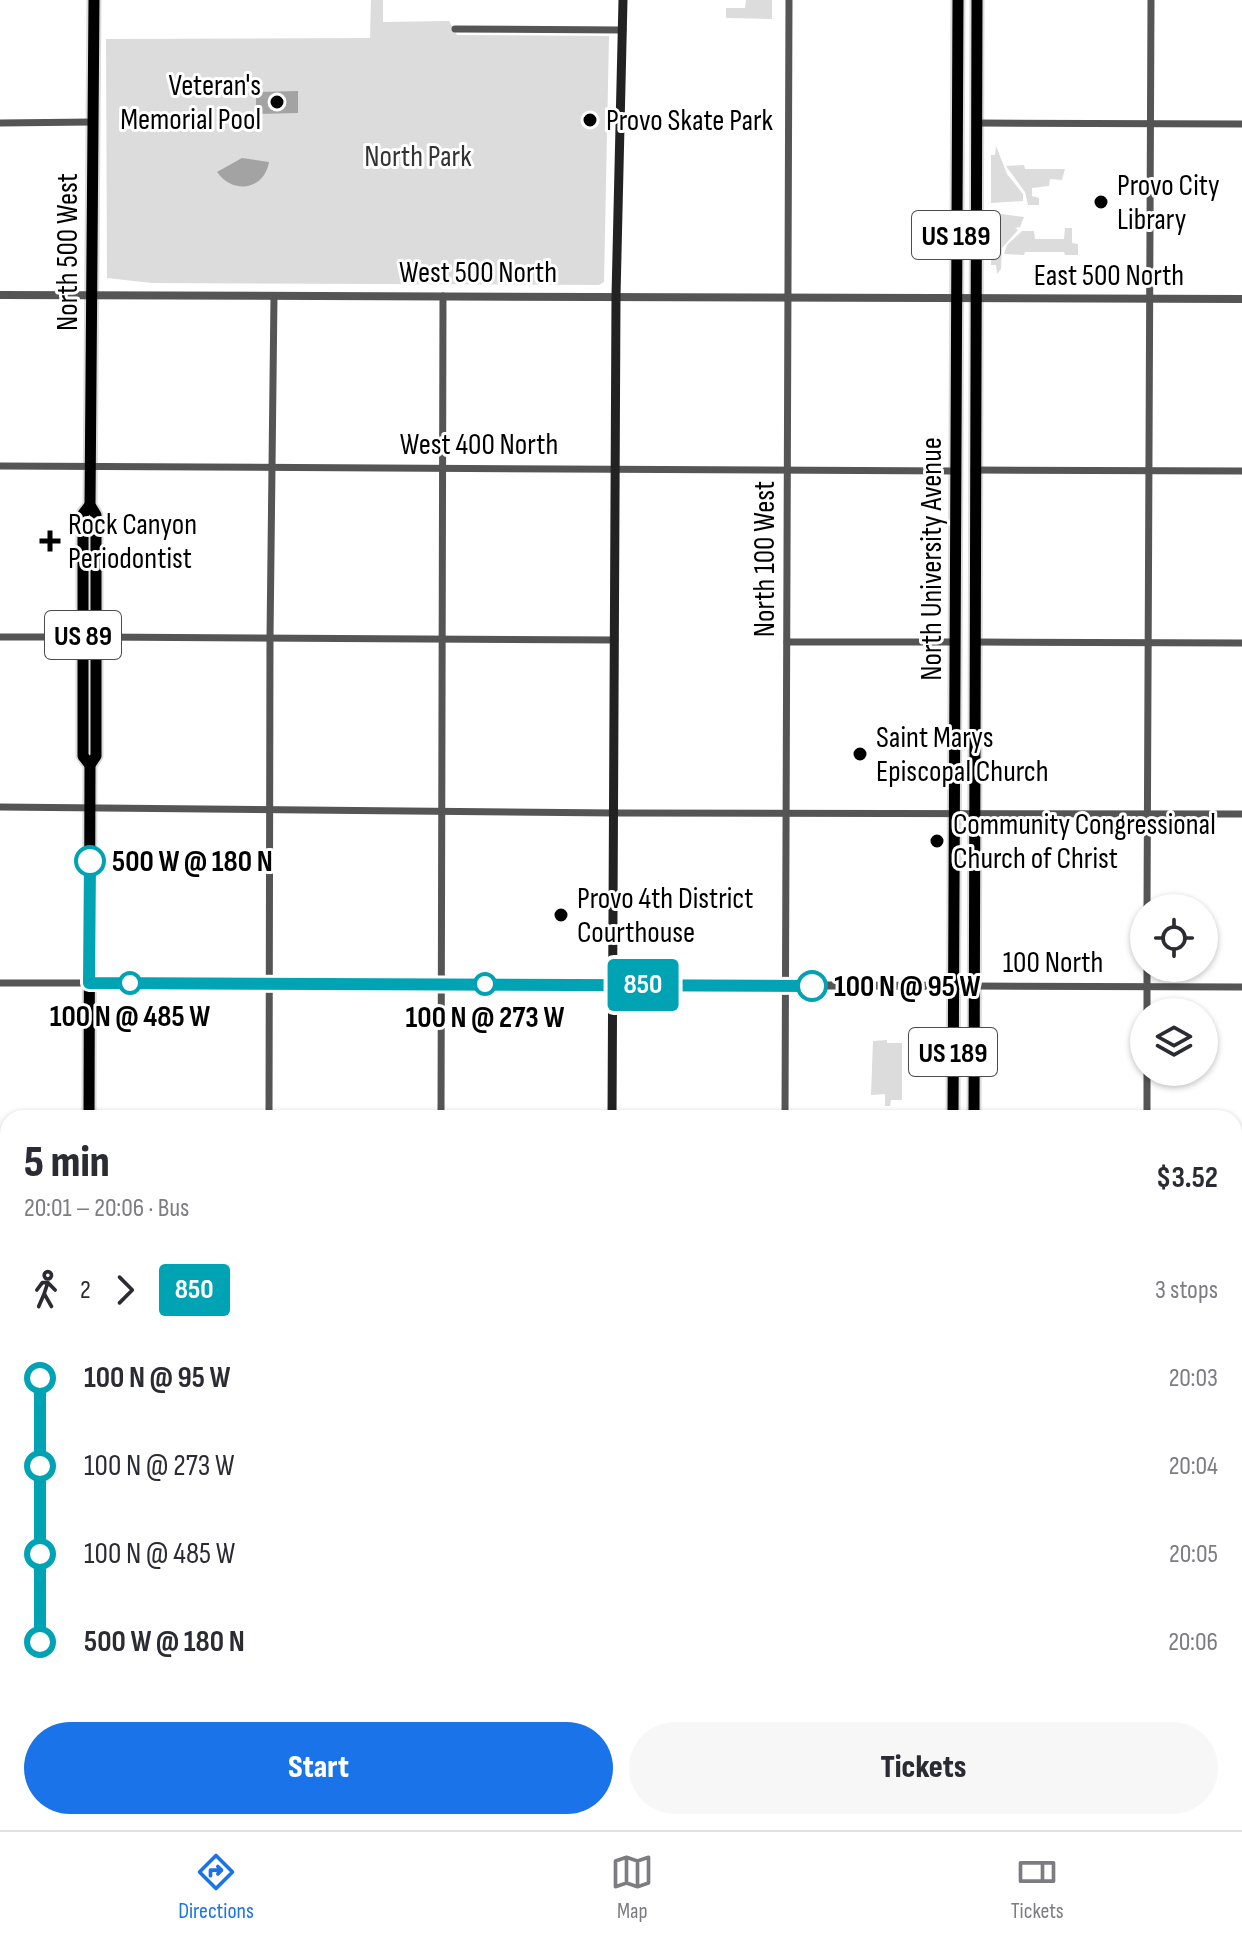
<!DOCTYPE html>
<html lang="en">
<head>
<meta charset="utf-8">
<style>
  body { margin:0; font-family:"Sofia Sans Condensed",sans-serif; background:#f7f7f7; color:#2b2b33; height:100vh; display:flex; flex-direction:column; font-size:30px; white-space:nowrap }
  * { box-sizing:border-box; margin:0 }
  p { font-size:26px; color:#7c7c81 }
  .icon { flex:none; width:44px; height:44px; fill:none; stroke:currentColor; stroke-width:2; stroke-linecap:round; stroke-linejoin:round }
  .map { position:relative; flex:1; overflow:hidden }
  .sheet { position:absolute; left:0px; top:1110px; width:1242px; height:720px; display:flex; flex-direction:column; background:#fff; border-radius:24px 24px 0 0; box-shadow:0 2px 6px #0004 }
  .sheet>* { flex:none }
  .badge { padding:0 16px; border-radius:6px; font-size:28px; line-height:52px }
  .fabs { position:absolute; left:1130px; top:894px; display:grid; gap:16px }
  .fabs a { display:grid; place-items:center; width:88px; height:88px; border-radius:50%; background:#fff; box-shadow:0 2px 6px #0004; font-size:40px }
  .map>.badge { position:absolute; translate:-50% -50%; box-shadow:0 0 0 4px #fff }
  .legs { display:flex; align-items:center; gap:12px; height:88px; padding:0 24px; font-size:26px }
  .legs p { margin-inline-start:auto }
  .head { display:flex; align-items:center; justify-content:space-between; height:136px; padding:0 24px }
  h1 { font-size:44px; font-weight:800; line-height:60px }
  .button { display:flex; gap:16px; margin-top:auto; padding:16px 24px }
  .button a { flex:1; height:92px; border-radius:48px; background:#1a73e8; color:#fff; font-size:32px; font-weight:800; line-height:92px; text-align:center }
  .button a+a { background:#f7f7f7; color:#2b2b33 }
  ul { padding:0 24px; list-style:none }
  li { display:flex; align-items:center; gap:28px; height:88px; font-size:30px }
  li i { display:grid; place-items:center; width:12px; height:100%; margin:0 10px; background:currentColor }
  li i::after { content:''; width:20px; height:20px; margin:-10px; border:6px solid; border-radius:50%; background:#fff }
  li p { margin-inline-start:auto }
  li:first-child i { background:linear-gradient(#0000 50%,currentColor 0) }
  li:last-child i { background:linear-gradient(currentColor 50%,#0000 0) }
  .tabs { display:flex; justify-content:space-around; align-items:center; height:112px; border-top:2px solid #e1e1e2; background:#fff; font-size:22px; color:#7c7c81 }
  .tabs a { display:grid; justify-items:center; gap:4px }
  .tabs .current { color:#1a73e8 }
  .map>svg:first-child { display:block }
  .green { fill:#dcdcdc }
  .water { fill:#a3a3a3 }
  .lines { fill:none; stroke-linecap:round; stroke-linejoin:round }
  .primary-casing { stroke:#dbdbdb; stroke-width:15 }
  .trunk-casing { stroke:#dbdbdb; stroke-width:15 }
  .minor { stroke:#555; stroke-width:7 }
  .tertiary { stroke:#555; stroke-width:8 }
  .secondary { stroke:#222; stroke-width:9 }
  .primary { stroke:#000; stroke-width:11 }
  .trunk { stroke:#000; stroke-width:11 }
  .line-1-casing { stroke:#fff; stroke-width:18 }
  .line-1 { stroke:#00a3b4; stroke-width:12 }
  .poi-dot { fill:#000; stroke:#fff; stroke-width:3 }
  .stop-1-dot { fill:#fff; stroke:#00a3b4; stroke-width:4 }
  .labels { text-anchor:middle; stroke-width:6; stroke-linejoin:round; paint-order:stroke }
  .shield { fill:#fff; stroke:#4c4c4c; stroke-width:2 }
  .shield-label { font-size:28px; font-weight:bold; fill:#000 }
  .poi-label { font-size:30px; fill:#000; stroke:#fff; text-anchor:start }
  .park-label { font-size:30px; fill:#333; stroke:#fff }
  .street-label { font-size:30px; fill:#000; stroke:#fff }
  .stop-label { font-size:30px; font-weight:bold; fill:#000; stroke:#fff; text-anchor:start }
</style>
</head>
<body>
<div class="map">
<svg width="1242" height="1830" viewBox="0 0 1242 1830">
  <rect width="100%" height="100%" fill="#fff"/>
  <g class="green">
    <path d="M371 0H383V22L449 21 457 35 609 36 604 282 599 285 152 283 107 278 106 39 370 38Z"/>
    <path d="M746 0H772V19L726 18V8H745Z"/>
    <path d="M996 146 1007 174 1023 194V201L991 203V155H995Z"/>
    <path d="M1024 165 1025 169H1065L1062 180 1050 179 1049 186 1032 188V196L1039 198V205H1028L1025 192 1006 166Z"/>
    <path d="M993 213 1024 217 1020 227 1015 228 1018 230 1002 248 1001 269 997 274 996 265H991Z"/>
    <path d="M1065 228H1072V243L1078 244V255H1065L1064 252H1025L1024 255 1004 254 1007 245 1022 231H1034L1035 239H1064Z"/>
    <path d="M887 1040V1043H902V1100H891L890 1106H885V1094L871 1095 873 1041Z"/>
    <rect x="0" y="1175" width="8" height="158"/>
  </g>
  <g class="water">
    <path d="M298 91V113L256 114V92Z"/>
    <path d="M242 158 269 162C264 191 232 194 217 172Z"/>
  </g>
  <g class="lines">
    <defs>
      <g id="primary">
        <path d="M90 765 83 756V514L90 505"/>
        <path d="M89 1118 90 765 96 756V515L90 505 94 0"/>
        <path d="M0 1153H8"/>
        <path d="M0 1168H8"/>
        <path d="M1234 1686H1242"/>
        <path d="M1234 1697H1242"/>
      </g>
      <g id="trunk">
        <path d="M953 1118 958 0"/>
        <path d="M974 1118 977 0"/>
        <path d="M952 1822V1830"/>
        <path d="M972 1830V1822"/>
      </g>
    </defs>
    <use href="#primary" class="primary-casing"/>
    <use href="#trunk" class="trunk-casing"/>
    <g class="minor">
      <path d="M455 29 623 30"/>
      <path d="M0 123 92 122"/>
      <path d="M977 123 1242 124"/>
      <path d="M0 466 957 471"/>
      <path d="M974 470 1242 471"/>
      <path d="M0 637H83"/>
      <path d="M96 637 615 640"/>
      <path d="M787 642H955"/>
      <path d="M976 642 1242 643"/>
      <path d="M0 807 615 813 1242 814"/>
      <path d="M1147 908 1151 0"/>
      <path d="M1147 968V1012"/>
      <path d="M0 983H89"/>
      <path d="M974 986 1242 987"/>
      <path d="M1147 1072V1118"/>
      <path d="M269 1118 270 638 274 296"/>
      <path d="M441 1118 443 296"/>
      <path d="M785 1118 789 0"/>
      <path d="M0 1344H8"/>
      <path d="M1234 1347H1242"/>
      <path d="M0 1515H8"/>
      <path d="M1234 1520H1242"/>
      <path d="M266 1830V1822"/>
      <path d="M439 1830V1822"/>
      <path d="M781 1830V1822"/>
      <path d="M1145 1830V1822"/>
    </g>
    <g class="tertiary">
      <path d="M0 295 1242 299"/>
      <path d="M89 983 974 986"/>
      <path d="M1234 1158H1242"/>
      <path d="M1234 1171H1242"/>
      <path d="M0 1687H8"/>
      <path d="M609 1830V1822"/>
    </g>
    <g class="secondary">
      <path d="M612 1118 616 296 623 0"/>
      <path d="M85 1830V1822"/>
    </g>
    <use href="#primary" class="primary"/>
    <use href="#trunk" class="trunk"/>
  </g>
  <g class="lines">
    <defs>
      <path id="line-1" d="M90 861 89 983 812 986"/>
    </defs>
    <use href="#line-1" class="line-1-casing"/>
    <use href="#line-1" class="line-1"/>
  </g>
  <g class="poi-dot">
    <circle cx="277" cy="102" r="8"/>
    <circle cx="590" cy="120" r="8"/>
    <circle cx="1101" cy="202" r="8"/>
    <path d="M46 529h8v8h8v8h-8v8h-8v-8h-8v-8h8z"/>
    <circle cx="860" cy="754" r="8"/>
    <circle cx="937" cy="841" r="8"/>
    <circle cx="561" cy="915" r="8"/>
  </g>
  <g class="stop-1-dot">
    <circle cx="90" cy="861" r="14"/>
    <circle cx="130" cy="983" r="10"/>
    <circle cx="485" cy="984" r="10"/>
    <circle cx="812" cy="986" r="14"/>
  </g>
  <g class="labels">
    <g class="shield">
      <rect x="912" y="211" width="88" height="48" rx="6"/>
      <rect x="45" y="611" width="76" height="48" rx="6"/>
      <rect x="909" y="1028" width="88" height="48" rx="6"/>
    </g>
    <g class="shield-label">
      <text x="956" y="245">US 189</text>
      <text x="83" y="645">US 89</text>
      <text x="953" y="1062">US 189</text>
    </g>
    <g class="poi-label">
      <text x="261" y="95" text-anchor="end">Veteran's<tspan x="261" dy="34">Memorial Pool</tspan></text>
      <text x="606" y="130">Provo Skate Park</text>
      <text x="1117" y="195">Provo City<tspan x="1117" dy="34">Library</tspan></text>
      <text x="68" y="534">Rock Canyon<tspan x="68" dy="34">Periodontist</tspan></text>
      <text x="876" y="747">Saint Marys<tspan x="876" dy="34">Episcopal Church</tspan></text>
      <text x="953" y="834">Community Congressional<tspan x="953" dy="34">Church of Christ</tspan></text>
      <text x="577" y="908">Provo 4th District<tspan x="577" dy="34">Courthouse</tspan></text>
    </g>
    <g class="park-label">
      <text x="418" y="166">North Park</text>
    </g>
    <g class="street-label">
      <text transform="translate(67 252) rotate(-90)" y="10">North 500 West</text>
      <text x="478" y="282">West 500 North</text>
      <text x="1109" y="285">East 500 North</text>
      <text x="479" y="454">West 400 North</text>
      <text transform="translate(764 559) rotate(-90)" y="10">North 100 West</text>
      <text transform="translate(931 559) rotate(-90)" y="10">North University Avenue</text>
      <text x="1053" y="972">100 North</text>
    </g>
    <g class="stop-label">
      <text x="112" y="871">500 W @ 180 N</text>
      <text x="834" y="996">100 N @ 95 W</text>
      <text x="130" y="1026" text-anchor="middle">100 N @ 485 W</text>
      <text x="485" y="1027" text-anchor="middle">100 N @ 273 W</text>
    </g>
  </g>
</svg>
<div class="fabs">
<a><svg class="icon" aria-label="locate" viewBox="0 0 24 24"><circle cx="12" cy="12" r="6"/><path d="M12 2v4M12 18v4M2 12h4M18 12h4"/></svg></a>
<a><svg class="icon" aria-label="layers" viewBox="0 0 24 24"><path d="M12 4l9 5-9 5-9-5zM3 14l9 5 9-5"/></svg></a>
</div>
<b class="badge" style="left:643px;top:985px;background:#00a3b4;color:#fff">850</b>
<section class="sheet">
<div class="head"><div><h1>5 min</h1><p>20:01 – 20:06 · Bus</p></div><b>$3.52</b></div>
<div class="legs"><svg class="icon" aria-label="walk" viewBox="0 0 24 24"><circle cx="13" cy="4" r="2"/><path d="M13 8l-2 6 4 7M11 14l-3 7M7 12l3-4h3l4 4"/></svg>2<svg class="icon" aria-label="forward" viewBox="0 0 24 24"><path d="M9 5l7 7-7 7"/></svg><b class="badge" style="background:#00a3b4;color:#fff">850</b><p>3 stops</p></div>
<ul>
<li><i style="color:#00a3b4"></i><b>100 N @ 95 W</b><p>20:03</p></li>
<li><i style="color:#00a3b4"></i><span>100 N @ 273 W</span><p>20:04</p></li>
<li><i style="color:#00a3b4"></i><span>100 N @ 485 W</span><p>20:05</p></li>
<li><i style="color:#00a3b4"></i><b>500 W @ 180 N</b><p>20:06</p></li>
</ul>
<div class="button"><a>Start</a><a>Tickets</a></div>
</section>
</div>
<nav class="tabs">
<a class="current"><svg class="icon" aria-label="directions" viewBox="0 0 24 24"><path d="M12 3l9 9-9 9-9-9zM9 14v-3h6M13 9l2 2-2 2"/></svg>Directions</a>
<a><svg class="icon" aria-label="map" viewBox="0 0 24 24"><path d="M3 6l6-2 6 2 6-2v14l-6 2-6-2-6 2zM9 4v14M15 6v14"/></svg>Map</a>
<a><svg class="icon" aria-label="tickets" viewBox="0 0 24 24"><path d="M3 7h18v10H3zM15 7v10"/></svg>Tickets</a>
</nav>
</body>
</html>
